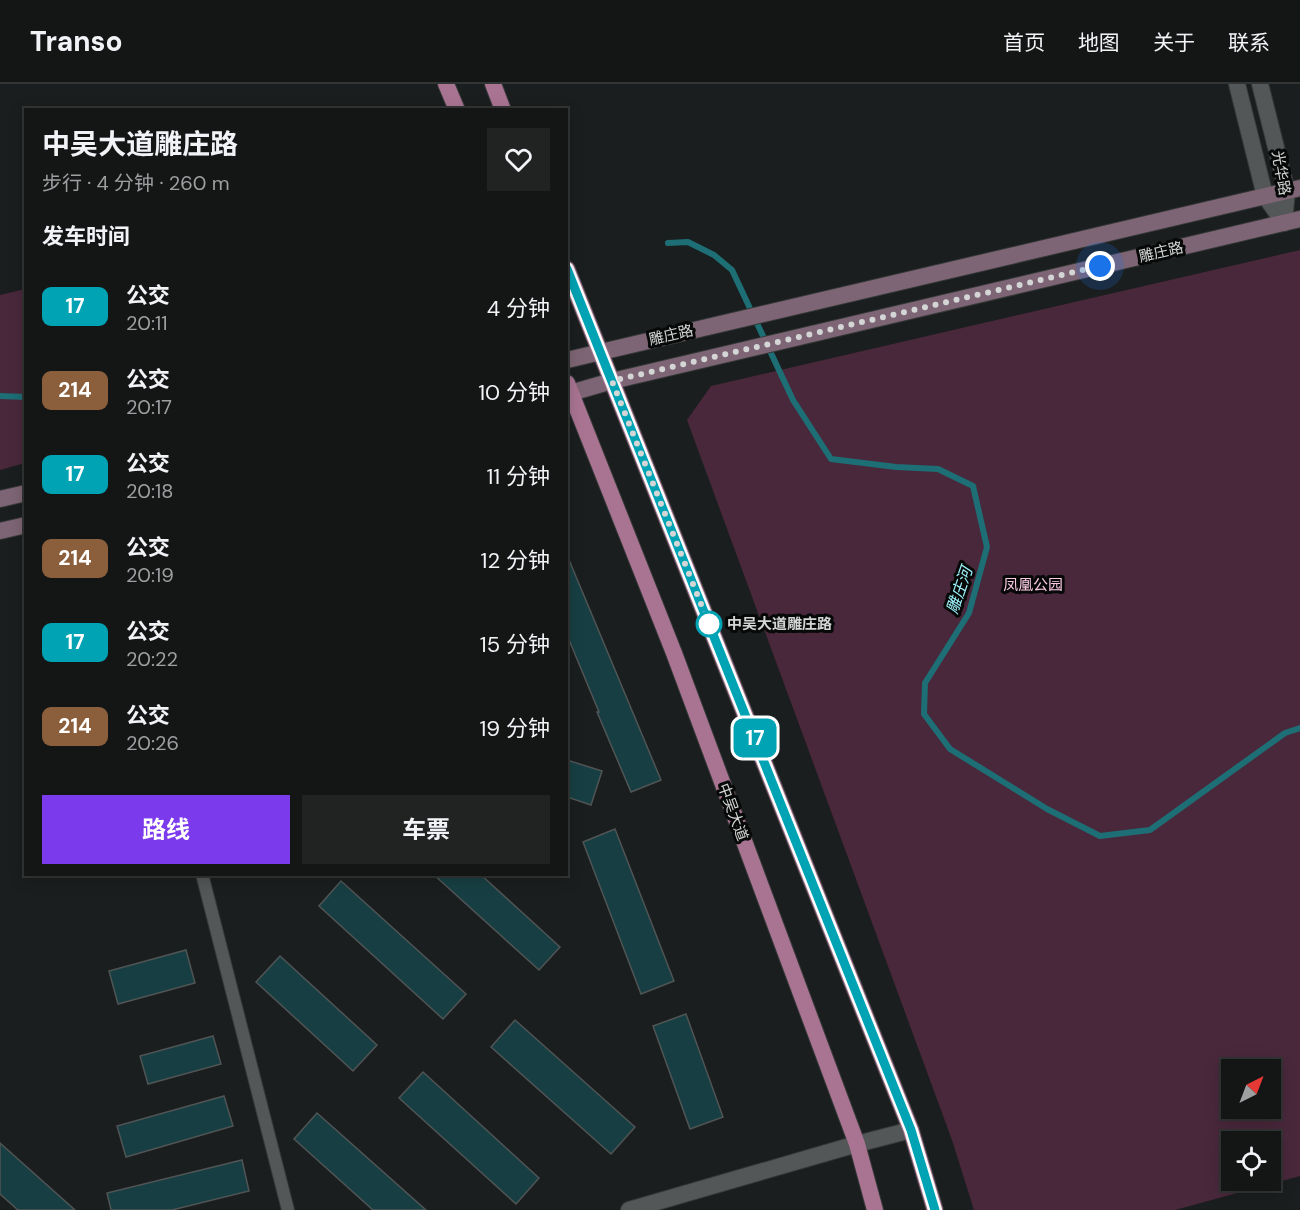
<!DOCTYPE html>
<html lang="zh">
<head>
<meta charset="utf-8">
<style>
  body { margin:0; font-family:"DM Sans","Noto Sans SC",sans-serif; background:#212323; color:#f1f3f6; height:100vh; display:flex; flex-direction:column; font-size:22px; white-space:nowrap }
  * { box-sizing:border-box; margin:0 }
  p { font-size:20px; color:#9d9fa1 }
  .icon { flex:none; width:33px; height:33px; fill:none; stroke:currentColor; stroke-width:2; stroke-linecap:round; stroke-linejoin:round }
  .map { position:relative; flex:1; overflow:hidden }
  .details { position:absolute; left:24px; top:24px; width:544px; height:768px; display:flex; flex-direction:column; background:#141616; border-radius:0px; box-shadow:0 3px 15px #0003,0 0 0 2px #333535 }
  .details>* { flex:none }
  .badge { padding:0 12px; border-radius:9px; font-size:21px; line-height:39px }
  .needle { width:39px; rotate:42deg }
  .controls { position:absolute; left:1221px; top:975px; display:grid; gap:12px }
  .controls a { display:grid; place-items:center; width:60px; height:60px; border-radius:0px; background:#141616; box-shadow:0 3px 15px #0003,0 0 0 2px #333535; font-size:30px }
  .you { position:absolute; width:30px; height:30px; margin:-15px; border:4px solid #fff; border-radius:50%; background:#1a73e8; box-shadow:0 0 0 9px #1a73e833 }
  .map>.badge { position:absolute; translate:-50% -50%; box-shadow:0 0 0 3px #fff }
  h2 { padding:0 18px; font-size:22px; line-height:54px }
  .round { display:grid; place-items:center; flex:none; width:63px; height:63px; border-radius:0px; background:#212323 }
  .summary { display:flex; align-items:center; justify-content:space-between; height:102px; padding:0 18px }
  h1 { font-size:28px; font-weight:700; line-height:45px }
  .primary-button { display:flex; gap:12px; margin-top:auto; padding:12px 18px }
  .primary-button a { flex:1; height:69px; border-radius:0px; background:#7c3aed; color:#fff; font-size:24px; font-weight:700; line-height:69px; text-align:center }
  .primary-button a+a { background:#212323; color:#f1f3f6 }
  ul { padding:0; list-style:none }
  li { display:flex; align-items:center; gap:18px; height:84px; padding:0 18px }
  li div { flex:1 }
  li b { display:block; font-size:22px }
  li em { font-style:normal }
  li .badge { min-width:66px; font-weight:700; text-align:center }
  header { display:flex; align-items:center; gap:36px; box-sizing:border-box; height:84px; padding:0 30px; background:#141616; border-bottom:2px solid #333535 }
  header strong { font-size:28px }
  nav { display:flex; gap:33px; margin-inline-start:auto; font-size:21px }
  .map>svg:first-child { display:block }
  .green { fill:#49283b; fill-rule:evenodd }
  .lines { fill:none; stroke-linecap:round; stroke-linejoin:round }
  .stream { stroke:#1d6e75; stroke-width:6 }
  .building { fill:#173f43; stroke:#505454; stroke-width:1.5 }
  .service-casing { stroke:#373939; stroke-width:14 }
  .minor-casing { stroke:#373939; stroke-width:18 }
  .tertiary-casing { stroke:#373939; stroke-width:18 }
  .secondary-casing { stroke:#373939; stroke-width:18 }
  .primary-casing { stroke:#373939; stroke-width:18 }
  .service { stroke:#535757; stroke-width:12 }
  .minor { stroke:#535757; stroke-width:16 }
  .tertiary { stroke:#535757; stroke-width:16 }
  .secondary { stroke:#7e6575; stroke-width:16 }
  .primary { stroke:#a97492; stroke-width:16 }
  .line-casing { stroke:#fff; stroke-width:14 }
  .line { stroke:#00a3b4; stroke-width:9 }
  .walk { stroke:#d4d6d6; stroke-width:6; stroke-dasharray:0 10.8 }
  .stop-dot { fill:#fff; stroke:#00a3b4; stroke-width:3 }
  .labels { text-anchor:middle; stroke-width:6; stroke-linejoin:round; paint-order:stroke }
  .street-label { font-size:15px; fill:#d4d6d6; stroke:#070808 }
  .park-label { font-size:15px; fill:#facae3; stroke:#070808 }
  .stop-label { font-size:15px; font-weight:bold; fill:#d4d6d6; stroke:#070808; text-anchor:start }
  .water-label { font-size:16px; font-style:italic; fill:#9cf2fb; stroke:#070808 }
</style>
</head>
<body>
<header>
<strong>Transo</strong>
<nav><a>首页</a><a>地图</a><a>关于</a><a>联系</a></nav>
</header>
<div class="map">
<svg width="1300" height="1126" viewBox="0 0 1300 1126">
  <rect width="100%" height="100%" fill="#1b1e1e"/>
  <g class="green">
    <path d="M1300 166V1092L1175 1126H974L952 1056 687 336 711 302ZM1232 986H1270V1024H1232ZM1232 1058H1270V1096H1232Z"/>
    <path d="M25 205V379L0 386V211Z"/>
  </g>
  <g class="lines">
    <g class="stream">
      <path d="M668 159 688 158 714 171 732 186 793 316 831 375 896 383 938 385 973 402 987 463 969 529 925 599 924 630 950 665 1047 725 1100 752 1150 746 1285 649 1300 644"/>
      <path d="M0 312 26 313"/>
    </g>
  </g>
  <g class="building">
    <path d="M567 471 661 696 631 708 597 628H599L567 551Z"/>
    <path d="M567 676 602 687 591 721 567 713Z"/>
    <path d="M615 745 674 897 641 910 583 758Z"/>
    <path d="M433 790H480L560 863 539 886Z"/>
    <path d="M341 797 466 910 443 935 319 822Z"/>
    <path d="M186 866 195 899 118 920 109 887Z"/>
    <path d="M280 872 377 961 353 987 256 898Z"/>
    <path d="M686 930 723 1033 690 1045 653 942Z"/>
    <path d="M515 936 635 1043 611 1070 491 963Z"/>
    <path d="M213 952 221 980 148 1000 140 972Z"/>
    <path d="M423 988 539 1094 516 1120 399 1014Z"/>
    <path d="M224 1012 233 1042 126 1073 117 1042Z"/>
    <path d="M317 1029 426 1126H373L294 1055Z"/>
    <path d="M0 1059 75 1126H18L0 1110Z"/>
    <path d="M242 1076 249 1107 172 1126H111L107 1109Z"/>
  </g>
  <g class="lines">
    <defs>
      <path id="service" d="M202 790 288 1126"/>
      <path id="minor" d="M629 1126 857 1060 911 1046"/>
      <g id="tertiary">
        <path d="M1237 0 1265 112 1284 139"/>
        <path d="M1260 0 1287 107 1284 139"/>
      </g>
      <g id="secondary">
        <path d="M567 276 1300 104"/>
        <path d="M567 310 612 297 1300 135"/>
        <path d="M0 415 26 409"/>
        <path d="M0 447 26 441"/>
      </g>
      <g id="primary">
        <path d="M446 0 457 26"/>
        <path d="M493 0 503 26"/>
        <path d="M567 185 911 1046 935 1126"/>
        <path d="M567 299 674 569 857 1060 875 1126"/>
      </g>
    </defs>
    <use href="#service" class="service-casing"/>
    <use href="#minor" class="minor-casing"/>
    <use href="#tertiary" class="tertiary-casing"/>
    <use href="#secondary" class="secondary-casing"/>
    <use href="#primary" class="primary-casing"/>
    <use href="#service" class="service"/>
    <use href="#minor" class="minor"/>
    <use href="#tertiary" class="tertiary"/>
    <use href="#secondary" class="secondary"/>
    <use href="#primary" class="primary"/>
  </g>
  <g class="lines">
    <defs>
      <path id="line" d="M567 185 911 1046 935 1126"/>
    </defs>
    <use href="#line" class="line-casing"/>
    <use href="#line" class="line"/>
    <path class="walk" d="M709 540 612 297 1100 182"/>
  </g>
  <circle class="stop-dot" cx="709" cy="540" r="12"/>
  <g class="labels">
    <g class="street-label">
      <text transform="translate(1281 89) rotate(80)" y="5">光华路</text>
      <text transform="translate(1161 168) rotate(-13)" y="5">雕庄路</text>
      <text transform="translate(671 251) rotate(-13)" y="5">雕庄路</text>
      <text transform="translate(733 728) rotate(70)" y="5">中吴大道</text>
    </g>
    <g class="park-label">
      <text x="1033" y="506">凤凰公园</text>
    </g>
    <g class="stop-label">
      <text x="727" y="545">中吴大道雕庄路</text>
    </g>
    <g class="water-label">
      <text transform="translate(959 506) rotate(-71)" y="6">雕庄河</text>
    </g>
  </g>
</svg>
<div class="controls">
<a><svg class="needle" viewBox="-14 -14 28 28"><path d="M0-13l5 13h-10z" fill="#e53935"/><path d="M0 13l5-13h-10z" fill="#9d9fa1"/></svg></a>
<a><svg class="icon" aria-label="locate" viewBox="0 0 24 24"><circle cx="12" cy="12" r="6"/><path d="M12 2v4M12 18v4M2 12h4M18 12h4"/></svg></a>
</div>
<div class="you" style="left:1100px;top:182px"></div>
<b class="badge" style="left:755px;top:654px;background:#00a3b4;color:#fff">17</b>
<section class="details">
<div class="summary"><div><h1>中吴大道雕庄路</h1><p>步行 · 4 分钟 · 260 m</p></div><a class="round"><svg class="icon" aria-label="heart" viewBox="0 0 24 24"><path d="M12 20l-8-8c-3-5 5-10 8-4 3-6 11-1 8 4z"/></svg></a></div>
<h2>发车时间</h2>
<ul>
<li><span class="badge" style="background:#00a3b4;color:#fff">17</span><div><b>公交</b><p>20:11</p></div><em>4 分钟</em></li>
<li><span class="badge" style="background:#8b5e3c;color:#fff">214</span><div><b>公交</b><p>20:17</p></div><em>10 分钟</em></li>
<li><span class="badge" style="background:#00a3b4;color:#fff">17</span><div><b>公交</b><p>20:18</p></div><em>11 分钟</em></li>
<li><span class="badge" style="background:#8b5e3c;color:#fff">214</span><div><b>公交</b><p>20:19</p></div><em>12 分钟</em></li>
<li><span class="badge" style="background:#00a3b4;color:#fff">17</span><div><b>公交</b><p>20:22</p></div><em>15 分钟</em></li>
<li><span class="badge" style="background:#8b5e3c;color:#fff">214</span><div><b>公交</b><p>20:26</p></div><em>19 分钟</em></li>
</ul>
<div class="primary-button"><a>路线</a><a>车票</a></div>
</section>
</div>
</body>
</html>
